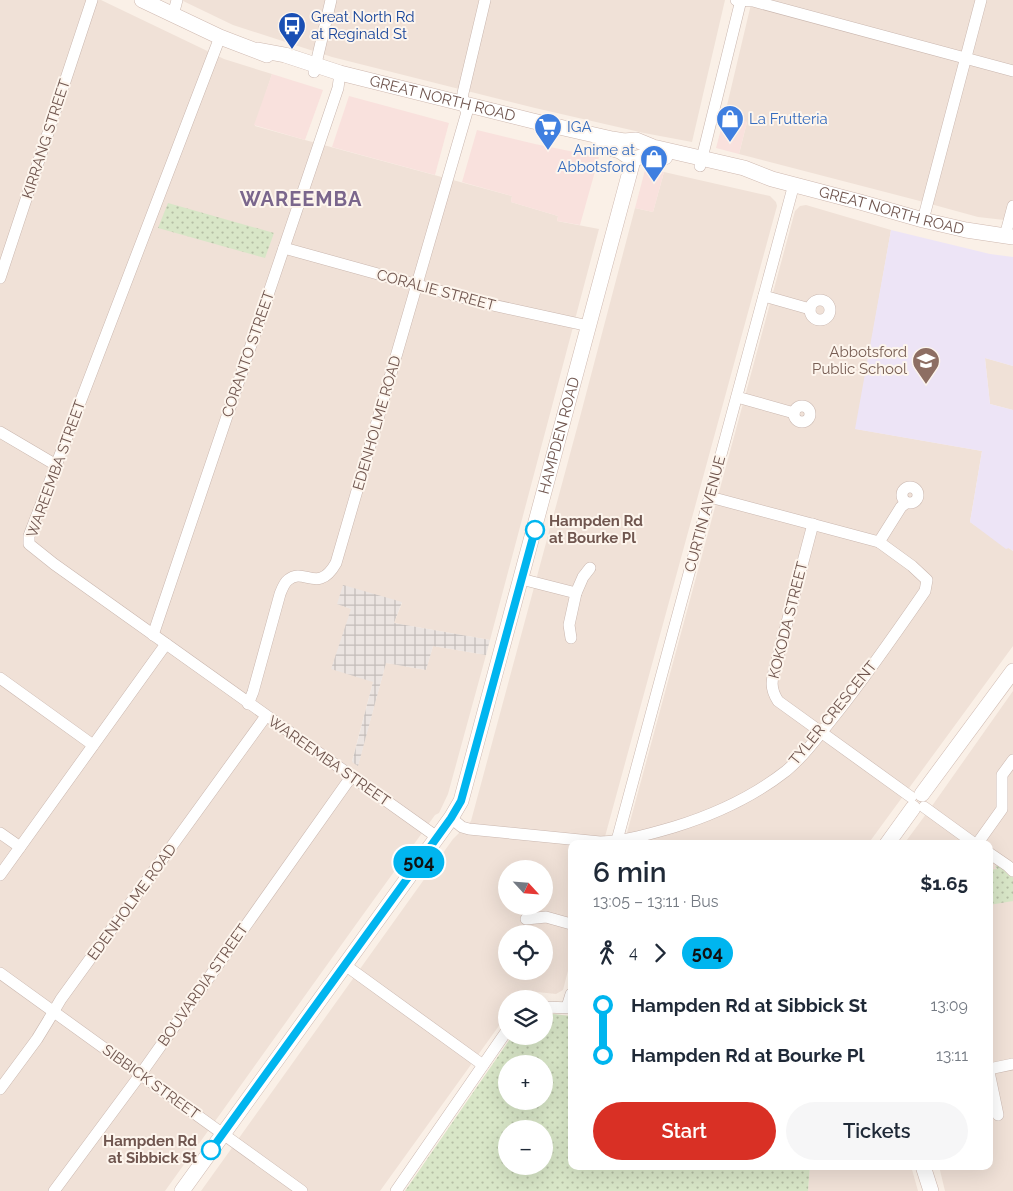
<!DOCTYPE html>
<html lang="en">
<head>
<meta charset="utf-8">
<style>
  body { margin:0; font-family:Raleway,sans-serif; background:#f6f6f7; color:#1f2937; height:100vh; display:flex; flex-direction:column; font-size:19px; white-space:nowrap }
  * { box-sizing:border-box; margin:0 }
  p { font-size:16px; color:#747a83 }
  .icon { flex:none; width:28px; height:28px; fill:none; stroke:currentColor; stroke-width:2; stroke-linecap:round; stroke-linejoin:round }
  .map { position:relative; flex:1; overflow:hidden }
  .sheet { position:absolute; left:568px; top:840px; width:425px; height:330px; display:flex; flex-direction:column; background:#fff; border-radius:10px; box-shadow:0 5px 20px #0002 }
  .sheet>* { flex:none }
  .badge { padding:0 10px; border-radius:16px; font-size:18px; line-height:32px }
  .needle { width:32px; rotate:116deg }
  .controls { position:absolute; left:498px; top:860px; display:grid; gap:10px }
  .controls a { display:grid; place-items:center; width:55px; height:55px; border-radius:50%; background:#fff; box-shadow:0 5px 20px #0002; font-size:25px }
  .map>.badge { position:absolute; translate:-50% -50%; box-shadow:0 0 0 2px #fff }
  .legs { display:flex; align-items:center; gap:8px; height:55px; padding:0 25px; font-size:16px }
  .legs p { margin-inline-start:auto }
  .summary { display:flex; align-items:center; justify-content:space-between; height:85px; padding:0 25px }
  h1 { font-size:28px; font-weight:600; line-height:38px }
  .button { display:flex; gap:10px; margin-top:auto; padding:10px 25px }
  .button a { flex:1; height:58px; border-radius:30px; background:#d93025; color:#fff; font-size:20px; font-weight:600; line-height:58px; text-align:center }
  .button a+a { background:#f6f6f7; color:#1f2937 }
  ul { padding:0 25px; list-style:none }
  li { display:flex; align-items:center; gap:18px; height:50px; font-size:19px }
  li i { display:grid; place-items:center; width:8px; height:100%; margin:0 6px; background:currentColor }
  li i::after { content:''; width:12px; height:12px; margin:-6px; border:4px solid; border-radius:50%; background:#fff }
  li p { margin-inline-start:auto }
  li:first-child i { background:linear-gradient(#0000 50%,currentColor 0) }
  li:last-child i { background:linear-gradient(currentColor 50%,#0000 0) }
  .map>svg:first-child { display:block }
  .residential { fill:#f0e1d7; fill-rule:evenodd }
  .commercial { fill:#f9e1dd }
  .industrial { fill:url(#industrial-grid) }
  .education { fill:#ede4f6 }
  .park { fill:url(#park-dots); fill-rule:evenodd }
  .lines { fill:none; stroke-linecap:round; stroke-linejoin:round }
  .street-casing { stroke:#cab7af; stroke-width:12 }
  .secondary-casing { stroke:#cfb9b0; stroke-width:16 }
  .street { stroke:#fff; stroke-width:11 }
  .secondary { stroke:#fff; stroke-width:15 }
  .line-1-casing { stroke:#fff; stroke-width:11 }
  .line-1 { stroke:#00b5ef; stroke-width:8 }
  .stop-1-dot { fill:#fff; stroke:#00b5ef; stroke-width:2.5 }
  .labels { text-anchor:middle; stroke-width:4; stroke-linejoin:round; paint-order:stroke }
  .transit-label { font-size:15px; fill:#164399; stroke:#fdf5ed; text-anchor:start }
  .street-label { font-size:15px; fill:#70564f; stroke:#fdf5ed }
  .shop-label { font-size:15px; fill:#366cbe; stroke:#fdf5ed; text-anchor:start }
  .education-label { font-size:15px; fill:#785e54; stroke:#fdf5ed; text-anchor:end }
  .stop-label { font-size:15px; font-weight:bold; fill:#70564f; stroke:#fdf5ed; text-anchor:start }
  .district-label { font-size:20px; font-weight:bold; letter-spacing:1px; fill:#7a668c; stroke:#fdf5ed }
</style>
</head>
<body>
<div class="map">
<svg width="1013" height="1191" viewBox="0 0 1013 1191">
  <defs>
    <pattern id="industrial-grid" width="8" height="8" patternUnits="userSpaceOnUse" patternTransform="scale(1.25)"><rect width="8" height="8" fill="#ebe4e1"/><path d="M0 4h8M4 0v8" fill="none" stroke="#c3bcb9"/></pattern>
    <pattern id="park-dots" width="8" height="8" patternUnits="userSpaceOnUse" patternTransform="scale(1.25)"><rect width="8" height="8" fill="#d8e6c7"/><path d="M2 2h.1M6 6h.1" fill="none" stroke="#b4bda4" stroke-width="1.8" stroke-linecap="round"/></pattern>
  </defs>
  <rect width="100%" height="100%" fill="#faf0e7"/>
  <g class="residential">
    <path d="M0 0H101L224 59 272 74 255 126 305 140 512 196 511 202 558 216 557 221 599 229 490 640 394 623 402 603 338 604 351 609 373 682 352 761 358 765 386 663 426 670 433 646 486 655 448 794 439 813 435 815 357 923 165 1191H0Z"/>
    <path d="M181 0H725L692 142 644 133 535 108 332 57 233 25Z"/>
    <path d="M752 0H1013V221L978 217 916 200 739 154 747 122 724 118Z"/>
    <path d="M664 172 770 196 776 202 777 206 603 844H571V959L563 990 556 994 528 991 523 994 519 999H506V1016L380 1191H201L453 839 471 821 580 417 635 208 653 212ZM506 869H544V906H506ZM506 934H544V971H506Z"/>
    <path d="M806 205 891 230 856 429 982 451 970 522 1013 551V646L868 844H624L795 211 800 206Z"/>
    <path d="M985 358 1013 366V410L990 404Z"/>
    <path d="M1013 691V1191H945L939 1166H989V844H904L932 806Z"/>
    <path d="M810 1166H911L918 1191H808Z"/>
  </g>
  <g class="commercial">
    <path d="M272 74 323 90 305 140 254 125Z"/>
    <path d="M349 96 449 123 435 175 332 147Z"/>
    <path d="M724 118 747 122 739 154 716 148Z"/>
    <path d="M477 130 535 144 599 157 580 225 557 221 558 216 511 202 512 196 462 182Z"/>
    <path d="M647 168 664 172 653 212 635 208 645 170Z"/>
  </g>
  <path class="industrial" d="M343 585 402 602 394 623 490 640 486 655 433 646 426 670 386 663 358 766 352 762 373 682 331 669 351 609 337 604Z"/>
  <path class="education" d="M891 230 990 254 1013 257V366L985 358 990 404 1013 410V551L1009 548 1006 549 970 522 982 451 855 429Z"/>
  <g class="park">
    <path d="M168 203 274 233 265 258 158 228Z"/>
    <path d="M1013 863V901L989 905V870L997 869 995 866Z"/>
    <path d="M544 1013 571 1016V1166H810L808 1191H405L512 1036H544ZM506 1064H544V1101H506ZM506 1129H544V1166H506Z"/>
  </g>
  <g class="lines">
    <defs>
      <g id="street">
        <path d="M736 0 753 1 1013 71"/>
        <path d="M173 15 177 0"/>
        <path d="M220 37 29 536V544L54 564 437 837"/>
        <path d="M314 72 331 0"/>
        <path d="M700 166 741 0"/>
        <path d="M923 220 981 0"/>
        <path d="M1005 236 1013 206"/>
        <path d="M284 248 479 302 589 326"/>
        <path d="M0 278 92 0"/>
        <path d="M764 296 810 309"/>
        <circle cx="820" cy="310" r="10"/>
        <path d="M737 397 794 413"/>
        <circle cx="802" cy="414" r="8"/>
        <path d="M0 432 56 465"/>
        <circle cx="910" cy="495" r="8"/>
        <path d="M813 524 776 664C772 679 769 687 778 701L911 797"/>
        <path d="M879 542 901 507 906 503"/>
        <path d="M521 579 576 593 569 625 571 638"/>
        <path d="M576 593 583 577 590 568"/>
        <path d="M153 635 338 88 340 73"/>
        <path d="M0 678 93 745"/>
        <path d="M248 704 253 692 280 594C282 589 284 583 288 580 304 566 318 595 336 563L467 112 462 103 463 93 485 0"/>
        <path d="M924 807 975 844"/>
        <path d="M451 818 462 827 469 829 600 842C626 841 650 834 674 827 713 815 754 796 786 771 805 755 820 734 836 714 867 675 896 633 925 591L927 580 912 566 879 542 710 497"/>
        <path d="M0 833 20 847"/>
        <path d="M616 844 794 184"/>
        <path d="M977 844 1002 809V775L1013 760"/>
        <path d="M989 853 1008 866 1013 871"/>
        <path d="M0 875 166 644"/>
        <path d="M526 919 546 917 571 924"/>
        <path d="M345 965 483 1065"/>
        <path d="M0 973 302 1191"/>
        <path d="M544 1007 571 1008"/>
        <path d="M567 1007 571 994"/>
        <path d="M989 1069 1013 1064"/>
        <path d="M989 1072 998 1115"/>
        <path d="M0 1089 37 1039 48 1021 61 999 266 716"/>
        <path d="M54 1191 140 1075 351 777"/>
        <path d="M396 1191 506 1032"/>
      </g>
      <g id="secondary">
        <path d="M142 0 220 37 267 55"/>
        <path id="s1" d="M258 50 285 55 340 73 533 121 612 139 624 141 636 140 653 147 744 168 772 179 860 202 923 220 966 230 1013 237"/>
        <path d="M600 145 620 151 632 159 650 155 665 157"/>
        <path d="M922 794 1013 671"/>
        <path d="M887 844 913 808"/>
        <path d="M923 1166 931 1191"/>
        <path id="s2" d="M182 1191 451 818 461 801 632 164V159"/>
      </g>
    </defs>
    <use href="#street" class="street-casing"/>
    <use href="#secondary" class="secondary-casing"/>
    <use href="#street" class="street"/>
    <use href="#secondary" class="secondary"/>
  </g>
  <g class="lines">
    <defs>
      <path id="line-1" d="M211 1150 451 818 461 801 535 530"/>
    </defs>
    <use href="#line-1" class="line-1-casing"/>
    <use href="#line-1" class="line-1"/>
  </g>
  <defs>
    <symbol id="bus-pin" viewBox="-11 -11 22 30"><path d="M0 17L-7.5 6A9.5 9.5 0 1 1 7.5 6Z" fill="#1a4fb4" stroke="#fdf5ed"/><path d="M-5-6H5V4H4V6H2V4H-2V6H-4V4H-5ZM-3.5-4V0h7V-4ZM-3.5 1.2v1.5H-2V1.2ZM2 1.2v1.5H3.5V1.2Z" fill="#fff"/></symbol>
    <symbol id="shop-pin" viewBox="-11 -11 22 30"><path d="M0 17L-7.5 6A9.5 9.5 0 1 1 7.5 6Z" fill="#3f7fe0" stroke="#fdf5ed"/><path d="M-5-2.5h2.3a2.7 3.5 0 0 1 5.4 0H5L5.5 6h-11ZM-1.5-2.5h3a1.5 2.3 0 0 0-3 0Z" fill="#fff"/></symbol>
    <symbol id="supermarket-pin" viewBox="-11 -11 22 30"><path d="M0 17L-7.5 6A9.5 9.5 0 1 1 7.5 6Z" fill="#3f7fe0" stroke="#fdf5ed"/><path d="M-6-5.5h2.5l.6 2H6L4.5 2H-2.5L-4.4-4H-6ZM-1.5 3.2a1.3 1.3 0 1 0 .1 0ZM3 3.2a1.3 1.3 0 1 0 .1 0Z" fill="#fff"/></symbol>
    <symbol id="school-pin" viewBox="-11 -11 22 30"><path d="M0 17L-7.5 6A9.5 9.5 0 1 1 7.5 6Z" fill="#8d6e63" stroke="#fdf5ed"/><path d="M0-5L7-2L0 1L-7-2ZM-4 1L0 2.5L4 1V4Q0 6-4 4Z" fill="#fff"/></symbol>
  </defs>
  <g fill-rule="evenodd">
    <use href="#bus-pin" x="276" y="10" width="32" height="43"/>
    <use href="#shop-pin" x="714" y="103" width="32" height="43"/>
    <use href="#supermarket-pin" x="532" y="111" width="32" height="43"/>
    <use href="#shop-pin" x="638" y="143" width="32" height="43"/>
    <use href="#school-pin" x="910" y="345" width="32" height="43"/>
  </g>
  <g class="stop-1-dot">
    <circle cx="535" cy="530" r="9"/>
    <circle cx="211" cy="1150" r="9"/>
  </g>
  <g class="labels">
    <g class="transit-label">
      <text x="311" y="22">Great North Rd<tspan x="311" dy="17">at Reginald St</tspan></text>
    </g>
    <g class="street-label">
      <text dy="5" stroke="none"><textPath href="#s1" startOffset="191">GREAT NORTH ROAD</textPath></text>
      <text transform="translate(46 139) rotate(-72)" y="5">KIRRANG STREET</text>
      <text dy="5" stroke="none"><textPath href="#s1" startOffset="655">GREAT NORTH ROAD</textPath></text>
      <text transform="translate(436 290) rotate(15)" y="5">CORALIE STREET</text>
      <text transform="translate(248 354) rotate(-71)" y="5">CORANTO STREET</text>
      <text transform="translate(377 423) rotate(-74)" y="5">EDENHOLME ROAD</text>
      <text dy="5" stroke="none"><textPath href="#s2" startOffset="858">HAMPDEN ROAD</textPath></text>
      <text transform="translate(56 469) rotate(-70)" y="5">WAREEMBA STREET</text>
      <text transform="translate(705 514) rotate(-75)" y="5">CURTIN AVENUE</text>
      <text transform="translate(788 620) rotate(-76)" y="5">KOKODA STREET</text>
      <text transform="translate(833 713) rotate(-51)" y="5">TYLER CRESCENT</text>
      <text transform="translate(329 761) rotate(35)" y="5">WAREEMBA STREET</text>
      <text transform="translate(132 902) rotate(-54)" y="5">EDENHOLME ROAD</text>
      <text transform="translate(203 985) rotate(-55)" y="5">BOUVARDIA STREET</text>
      <text transform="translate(151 1082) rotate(36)" y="5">SIBBICK STREET</text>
    </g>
    <g class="shop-label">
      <text x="749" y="124">La Frutteria</text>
      <text x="567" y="132">IGA</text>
      <text x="635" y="155" text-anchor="end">Anime at<tspan x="635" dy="17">Abbotsford</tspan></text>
    </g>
    <g class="education-label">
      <text x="907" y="357">Abbotsford<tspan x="907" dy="17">Public School</tspan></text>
    </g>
    <g class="stop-label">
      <text x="549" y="526">Hampden Rd<tspan x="549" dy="17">at Bourke Pl</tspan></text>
      <text x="197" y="1146" text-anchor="end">Hampden Rd<tspan x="197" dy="17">at Sibbick St</tspan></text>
    </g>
    <g class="district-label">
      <text x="301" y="206">WAREEMBA</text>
    </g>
  </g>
</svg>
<div class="controls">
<a><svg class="needle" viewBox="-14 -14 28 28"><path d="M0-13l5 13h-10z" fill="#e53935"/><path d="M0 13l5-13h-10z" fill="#747a83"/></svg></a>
<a><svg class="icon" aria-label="locate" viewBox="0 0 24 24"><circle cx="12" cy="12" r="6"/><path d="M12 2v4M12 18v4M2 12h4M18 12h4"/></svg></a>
<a><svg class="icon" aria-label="layers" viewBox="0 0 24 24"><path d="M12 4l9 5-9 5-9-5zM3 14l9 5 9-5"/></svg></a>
<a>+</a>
<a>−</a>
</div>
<b class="badge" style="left:419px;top:862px;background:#00b5ef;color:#111">504</b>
<section class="sheet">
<div class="summary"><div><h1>6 min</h1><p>13:05 – 13:11 · Bus</p></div><b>$1.65</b></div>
<div class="legs"><svg class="icon" aria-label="walk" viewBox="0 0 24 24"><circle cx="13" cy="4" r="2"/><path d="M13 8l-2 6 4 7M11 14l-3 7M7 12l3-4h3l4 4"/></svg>4<svg class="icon" aria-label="forward" viewBox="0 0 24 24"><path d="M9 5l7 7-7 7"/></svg><b class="badge" style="background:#00b5ef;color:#111">504</b></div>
<ul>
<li><i style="color:#00b5ef"></i><b>Hampden Rd at Sibbick St</b><p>13:09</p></li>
<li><i style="color:#00b5ef"></i><b>Hampden Rd at Bourke Pl</b><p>13:11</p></li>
</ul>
<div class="button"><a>Start</a><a>Tickets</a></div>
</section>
</div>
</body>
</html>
